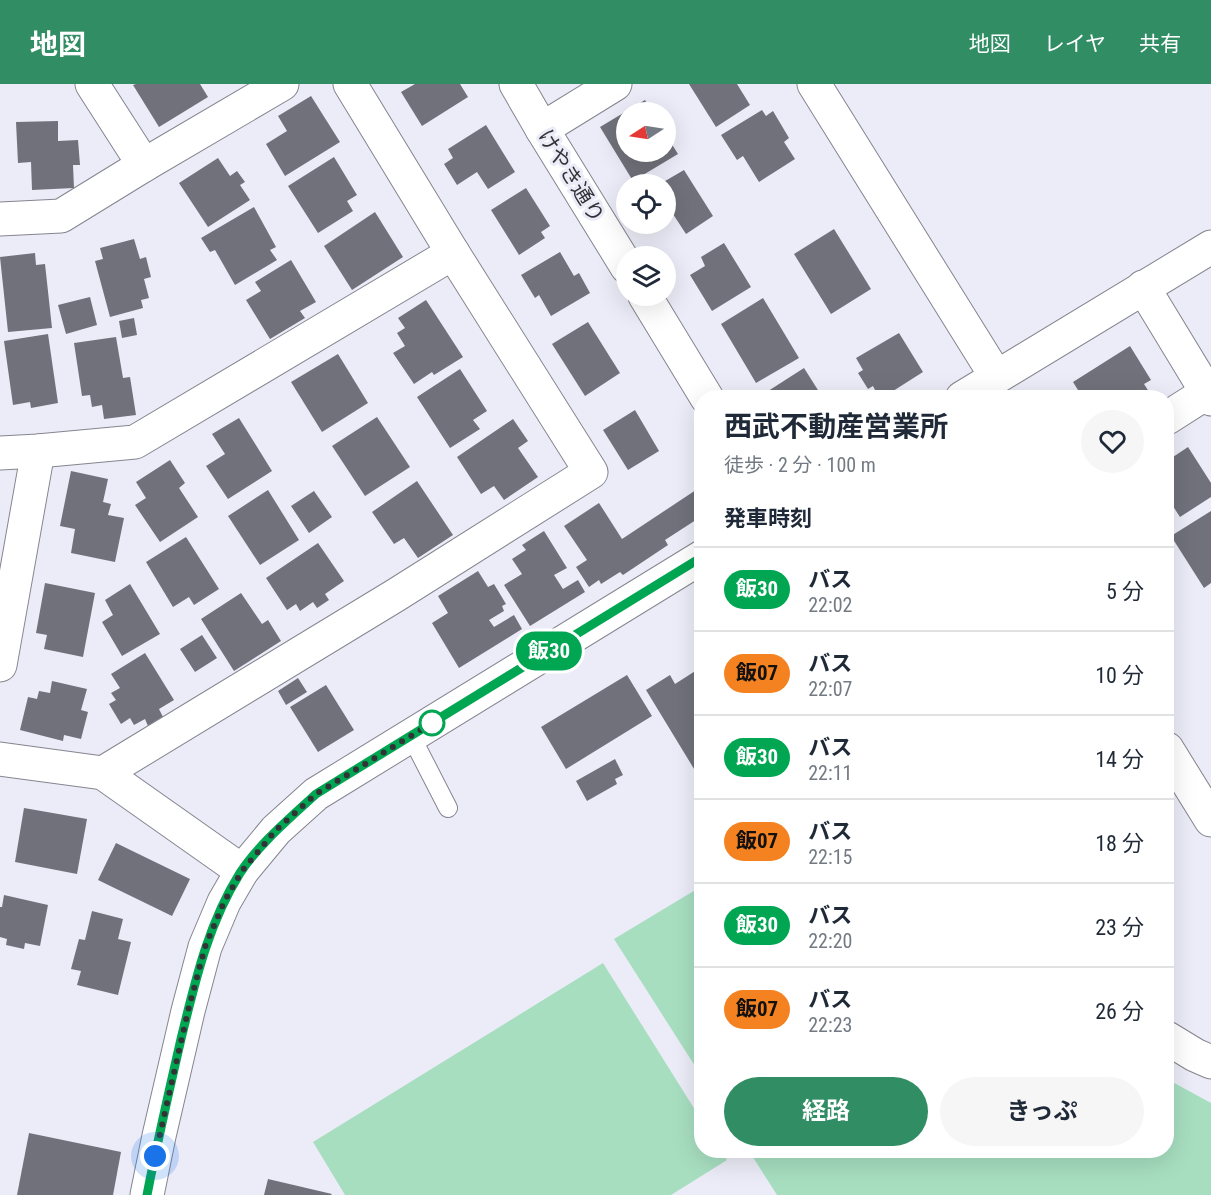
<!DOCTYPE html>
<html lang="ja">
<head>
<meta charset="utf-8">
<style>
  body { margin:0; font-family:"Roboto Condensed","Noto Sans JP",sans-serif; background:#f6f6f7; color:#1f2937; height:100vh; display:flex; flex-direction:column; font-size:22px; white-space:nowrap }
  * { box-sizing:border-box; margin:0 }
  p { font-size:20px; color:#747a83 }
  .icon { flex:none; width:33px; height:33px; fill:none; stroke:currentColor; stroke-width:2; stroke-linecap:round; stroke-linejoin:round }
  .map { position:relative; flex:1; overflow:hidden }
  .drawer { position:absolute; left:694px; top:306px; width:480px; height:768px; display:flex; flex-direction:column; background:#fff; border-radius:24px; box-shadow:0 6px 24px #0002 }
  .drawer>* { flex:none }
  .badge { padding:0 12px; border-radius:20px; font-size:21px; line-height:39px }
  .needle { width:39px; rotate:258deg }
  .controls { position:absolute; left:616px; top:18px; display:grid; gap:12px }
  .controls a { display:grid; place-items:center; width:60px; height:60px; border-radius:50%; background:#fff; box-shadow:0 6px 24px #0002; font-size:30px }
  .you { position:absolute; width:30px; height:30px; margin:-15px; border:4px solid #fff; border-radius:50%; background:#1a73e8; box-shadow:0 0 0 9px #1a73e833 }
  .map>.badge { position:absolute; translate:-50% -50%; box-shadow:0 0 0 3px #fff }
  h2 { padding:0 30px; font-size:22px; line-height:54px }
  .round { display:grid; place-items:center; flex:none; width:63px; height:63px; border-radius:32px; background:#f6f6f7 }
  .head { display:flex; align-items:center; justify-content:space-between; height:102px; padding:0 30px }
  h1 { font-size:28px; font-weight:700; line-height:45px }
  .primary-button { display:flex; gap:12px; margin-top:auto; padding:12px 30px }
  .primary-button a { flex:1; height:69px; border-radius:36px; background:#308d64; color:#fff; font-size:24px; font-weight:700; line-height:69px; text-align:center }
  .primary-button a+a { background:#f6f6f7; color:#1f2937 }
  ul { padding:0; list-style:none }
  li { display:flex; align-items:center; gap:18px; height:84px; padding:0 30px; border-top:2px solid #e0e1e3 }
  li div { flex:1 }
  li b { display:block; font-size:22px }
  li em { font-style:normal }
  li .badge { min-width:66px; font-weight:700; text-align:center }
  header { display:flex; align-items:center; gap:36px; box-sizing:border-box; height:84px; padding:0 30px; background:#308d64; color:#fff }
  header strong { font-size:28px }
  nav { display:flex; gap:33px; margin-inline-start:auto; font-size:21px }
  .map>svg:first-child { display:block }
  .green { fill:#a7dec0 }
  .building { fill:#71717b }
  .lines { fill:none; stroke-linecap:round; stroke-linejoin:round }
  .lane-casing { stroke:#858590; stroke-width:20 }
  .street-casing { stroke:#858590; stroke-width:35 }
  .secondary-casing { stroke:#858590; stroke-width:35 }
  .lane { stroke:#fff; stroke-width:18 }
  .street { stroke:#fff; stroke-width:33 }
  .secondary { stroke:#fff; stroke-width:33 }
  .line-casing { stroke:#fff; stroke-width:14 }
  .line { stroke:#00a651; stroke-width:9 }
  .walk { stroke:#333337; stroke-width:6; stroke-dasharray:0 10.8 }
  .stop-dot { fill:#fff; stroke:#00a651; stroke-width:3 }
  .labels { text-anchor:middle; stroke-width:6; stroke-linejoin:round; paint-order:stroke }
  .street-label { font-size:21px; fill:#333337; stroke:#ececf8 }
</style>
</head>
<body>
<header>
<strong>地図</strong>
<nav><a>地図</a><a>レイヤ</a><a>共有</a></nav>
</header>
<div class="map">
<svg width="1211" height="1111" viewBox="0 0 1211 1111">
  <rect width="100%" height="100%" fill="#ececf8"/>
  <g class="green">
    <path d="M702 802V993L614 855Z"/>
    <path d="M603 879 702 1037V1066L721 1067 727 1076 671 1111H345L313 1058Z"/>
    <path d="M1167 995 1211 1019V1111H777L749 1067 1167 1066Z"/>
  </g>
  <g class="building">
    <path d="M136 0H200L208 13 159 43 133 1Z"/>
    <path d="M415 0H460L468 13 422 42 401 8Z"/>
    <path d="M689 0H737L750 21 716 43Z"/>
    <path d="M311 12 340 58 285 92 266 60 287 47 278 32Z"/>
    <path d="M645 16 652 28H627V68H666V51L678 70 633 97 600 43Z"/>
    <path d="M762 26 766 32 773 27 789 54 784 58 795 75 759 98 743 72 737 76 721 51Z"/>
    <path d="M58 37V57L78 56 80 81H73L74 104 32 106 31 78 18 79 16 38Z"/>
    <path d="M486 41 515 88 488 105 477 88 457 101 444 80 453 74 448 65Z"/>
    <path d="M334 73 357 111 347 117 353 127 318 149 288 102Z"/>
    <path d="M218 74 230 92 237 87 245 98 240 101 250 116 208 143 179 99Z"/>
    <path d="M684 86 713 132 686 150 671 127 666 130V100H660Z"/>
    <path d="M526 104 550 142 541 148 545 154 519 171 491 126Z"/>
    <path d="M254 123 276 163 270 166 277 176 235 201 215 166 210 168 201 154Z"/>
    <path d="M375 128 403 173 352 206 324 162Z"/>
    <path d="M834 145 871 205 831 230 794 170Z"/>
    <path d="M134 155 140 175 146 173 151 193 144 195 149 214 141 216 143 224 110 233 95 177 103 175 100 164Z"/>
    <path d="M724 159 751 203 712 227 690 191 705 182 701 173Z"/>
    <path d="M560 168 574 192 579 189 590 209 551 232 539 211 535 214 521 191Z"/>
    <path d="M35 169 36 181 45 180 52 244 8 248 0 173Z"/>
    <path d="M291 176 316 218 300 227 305 234 270 255 246 216 261 207 255 198Z"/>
    <path d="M90 213 97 241 66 250 58 221Z"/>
    <path d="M763 214 799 274 756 299 721 240Z"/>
    <path d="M426 216 463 273 434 291 432 288 414 300 393 269 405 262 397 249 405 244 398 234Z"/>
    <path d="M134 234 137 251 122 254 119 237Z"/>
    <path d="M588 238 620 289 585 312 552 260Z"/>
    <path d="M899 249 923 288 882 314H879L873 302 868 305 858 289 863 286 856 274Z"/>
    <path d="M48 250 58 319 31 324 30 318 13 321 4 257Z"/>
    <path d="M116 253 123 294 130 293 136 331 104 335 102 321 92 323 90 311 82 312 74 259Z"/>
    <path d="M1130 262 1151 296 1144 300 1153 314H1083L1073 298Z"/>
    <path d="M338 270 368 319 322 348 291 298Z"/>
    <path d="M804 284 823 314H768L765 309Z"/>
    <path d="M460 285 487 327 473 336 480 345 450 364 417 313Z"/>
    <path d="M635 326 659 367 628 386 603 346Z"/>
    <path d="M377 333 410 383 365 412 332 362Z"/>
    <path d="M239 334 272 387 228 415 206 382 225 370 212 350Z"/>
    <path d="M513 335 528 357 518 364 538 393 504 416 494 402 481 410 457 373Z"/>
    <path d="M1188 363 1211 399V413L1180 433 1167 413V377Z"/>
    <path d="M170 376 185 399 179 404 198 433 160 458 135 421 146 414 136 398Z"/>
    <path d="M71 387 108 395 103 418 111 420 108 431 124 434 115 478 71 469 75 445 60 442Z"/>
    <path d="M417 397 453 451 418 474 404 454 394 460 372 428Z"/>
    <path d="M702 402V432L665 456 668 461 623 491 620 488 601 500 599 496 589 503 576 483 587 476 564 442 599 419 622 455Z"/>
    <path d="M268 406 299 456 260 481 228 432Z"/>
    <path d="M314 407 332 433 309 449 291 422Z"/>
    <path d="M1211 427V499L1204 504 1171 452Z"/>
    <path d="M544 447 567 484 554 491 563 505 578 496 585 508 530 542 504 501 522 490 512 475 526 466 522 461Z"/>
    <path d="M186 453 219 505 194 521 189 513 173 523 146 478Z"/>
    <path d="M318 459 344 497 325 510 329 516 317 524 313 518 300 527 296 520 287 526 266 494Z"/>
    <path d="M478 487 488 503 494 500 506 520 502 522 504 527 489 536 494 543 514 531 522 545 459 584 432 539 448 529 438 512Z"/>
    <path d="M45 499 95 509 83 573 44 565 47 551 36 549Z"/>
    <path d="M130 500 160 550 122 572 102 538 113 531 105 516Z"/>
    <path d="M241 509 262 540 268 536 281 557 234 587 201 535Z"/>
    <path d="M202 551 217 574 195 588 180 565Z"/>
    <path d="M145 569 174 616 159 625 163 633 148 642 145 635 134 641 130 634 121 640 109 620 116 616 111 609 120 604 111 590Z"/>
    <path d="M700 584 702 587V698L646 606 670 591 675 600Z"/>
    <path d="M627 591 652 632 566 685 541 643Z"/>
    <path d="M298 594 307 608 286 621 278 607Z"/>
    <path d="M52 597 87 605 81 626 88 628 81 655 64 651 63 657 20 646 28 613 37 615 39 607 50 609Z"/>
    <path d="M326 601 354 646 318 668 290 623Z"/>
    <path d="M615 675 623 691 615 695 617 700 587 717 576 697Z"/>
    <path d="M24 724 87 735 77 790 15 778Z"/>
    <path d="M116 759 190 795 172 832 98 796Z"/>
    <path d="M4 811 48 821 40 862 25 859 24 865 6 861 7 855 0 853V823H2Z"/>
    <path d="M92 827 123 835 118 855 131 858 118 911 77 901 81 887 71 885 79 855 85 856Z"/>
    <path d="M29 1049 121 1068 113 1111H17Z"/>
    <path d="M268 1095 332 1110 331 1111H264Z"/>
  </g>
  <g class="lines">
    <defs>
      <path id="lane" d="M411 652 448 724"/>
      <g id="street">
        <path d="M92 0 144 81"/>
        <path d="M814 0 996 292"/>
        <path d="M542 45 615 0"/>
        <path d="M0 135 61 132 144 81 282 0"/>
        <path d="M1167 334 1211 306"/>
        <path d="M0 369 38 367 135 358 453 169"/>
        <path d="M0 581 38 367"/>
        <path d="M1167 665 1211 736"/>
        <path d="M0 675 103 689 242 787"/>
        <path d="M103 689 396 511 591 388 453 169 350 0"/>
      </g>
      <g id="secondary">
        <path d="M516 0 542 45 627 183"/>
        <path d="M1143 203 1211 315"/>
        <path d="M645 212 707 314"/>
        <path d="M962 314 1211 163"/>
        <path d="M1167 954 1195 971 1211 978"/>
        <path d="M147 1111 159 1052 188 927 205 863 224 818 242 787 276 746 316 710 702 473"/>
      </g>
    </defs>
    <use href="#lane" class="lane-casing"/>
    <use href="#street" class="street-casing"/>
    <use href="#secondary" class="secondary-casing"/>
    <use href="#lane" class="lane"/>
    <use href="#street" class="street"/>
    <use href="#secondary" class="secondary"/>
  </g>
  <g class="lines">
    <defs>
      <path id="line" d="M147 1111C157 1059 169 1007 181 955 195 898 208 840 240 789 259 760 290 734 316 710L702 473"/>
    </defs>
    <use href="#line" class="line-casing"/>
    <use href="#line" class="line"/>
    <path class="walk" d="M155 1072 188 927 205 863 224 818 242 787 276 746 316 710 432 639"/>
  </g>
  <circle class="stop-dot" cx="432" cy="639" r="12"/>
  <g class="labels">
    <g class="street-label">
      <text transform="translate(571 92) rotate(58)" y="7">けやき通り</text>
    </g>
  </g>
</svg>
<div class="controls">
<a><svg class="needle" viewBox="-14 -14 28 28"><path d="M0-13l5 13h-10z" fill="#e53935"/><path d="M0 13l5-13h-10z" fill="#747a83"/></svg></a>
<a><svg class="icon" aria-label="locate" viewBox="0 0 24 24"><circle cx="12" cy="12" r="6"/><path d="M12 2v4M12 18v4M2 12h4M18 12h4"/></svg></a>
<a><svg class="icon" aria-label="layers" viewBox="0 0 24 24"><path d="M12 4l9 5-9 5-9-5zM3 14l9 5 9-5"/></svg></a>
</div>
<div class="you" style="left:155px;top:1072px"></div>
<b class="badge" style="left:549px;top:567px;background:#00a651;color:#fff">飯30</b>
<section class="drawer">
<div class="head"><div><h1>西武不動産営業所</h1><p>徒歩 · 2 分 · 100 m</p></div><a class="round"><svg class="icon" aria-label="heart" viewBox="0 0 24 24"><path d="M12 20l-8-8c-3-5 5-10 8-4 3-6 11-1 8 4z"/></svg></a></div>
<h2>発車時刻</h2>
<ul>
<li><span class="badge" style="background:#00a651;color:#fff">飯30</span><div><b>バス</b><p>22:02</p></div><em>5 分</em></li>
<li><span class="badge" style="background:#f58220;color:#111">飯07</span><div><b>バス</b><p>22:07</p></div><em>10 分</em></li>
<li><span class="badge" style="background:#00a651;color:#fff">飯30</span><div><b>バス</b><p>22:11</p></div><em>14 分</em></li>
<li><span class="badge" style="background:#f58220;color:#111">飯07</span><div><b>バス</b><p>22:15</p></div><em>18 分</em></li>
<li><span class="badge" style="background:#00a651;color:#fff">飯30</span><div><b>バス</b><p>22:20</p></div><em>23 分</em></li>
<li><span class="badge" style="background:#f58220;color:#111">飯07</span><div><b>バス</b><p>22:23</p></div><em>26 分</em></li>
</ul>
<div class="primary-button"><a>経路</a><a>きっぷ</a></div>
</section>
</div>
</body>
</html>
